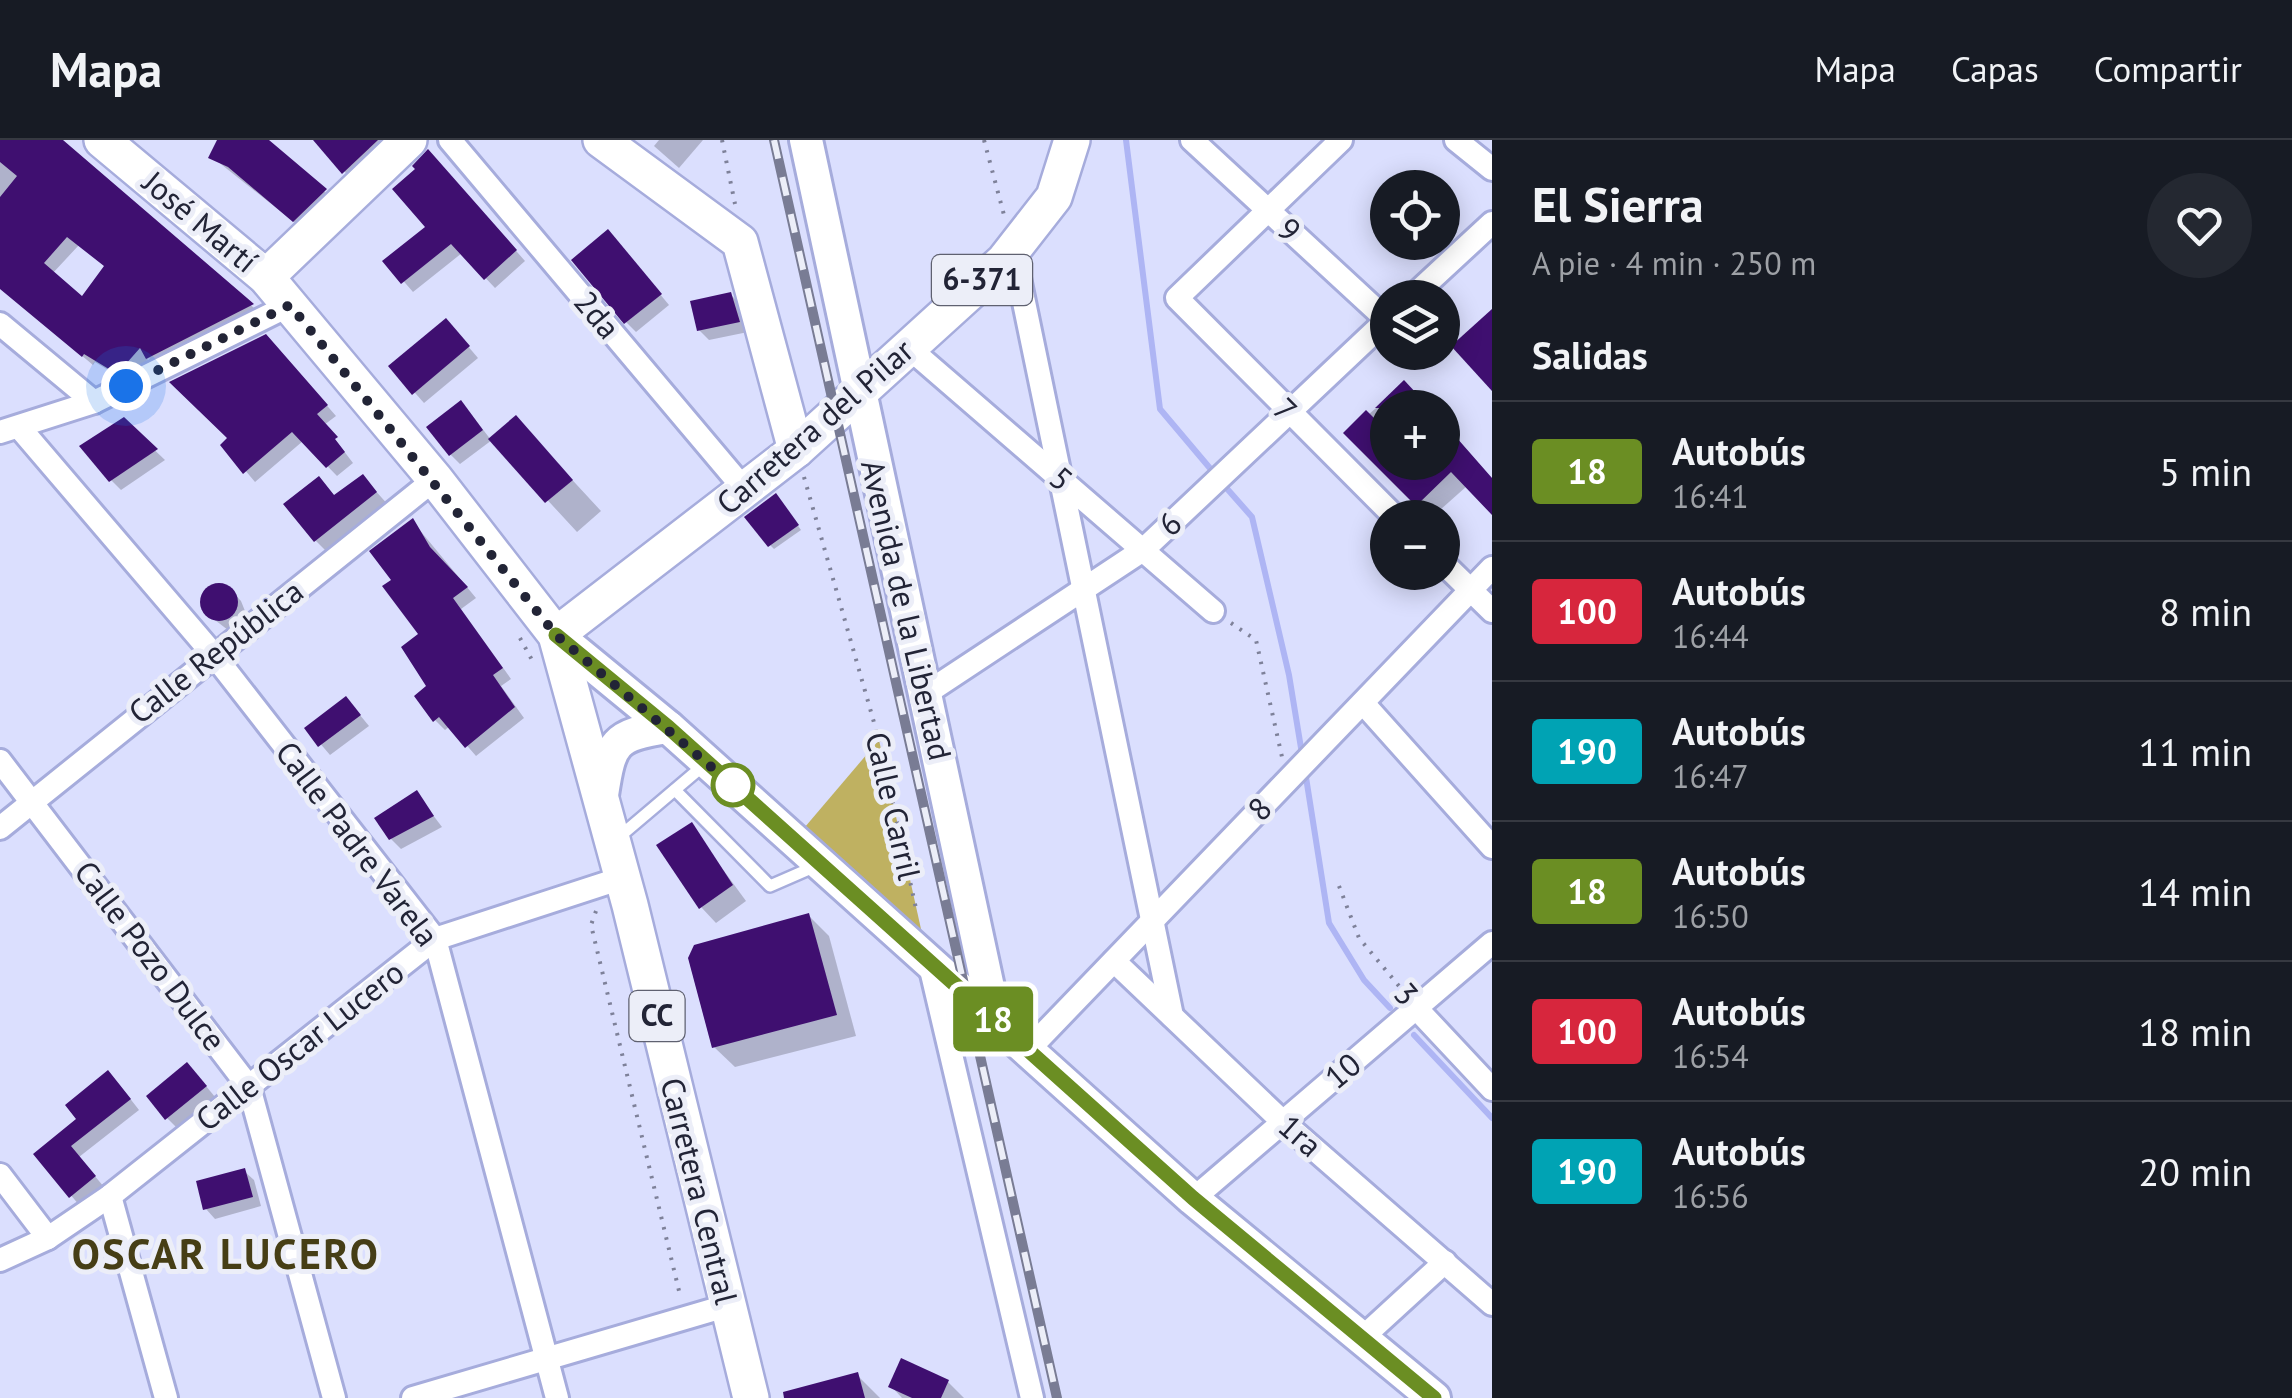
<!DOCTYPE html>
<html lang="es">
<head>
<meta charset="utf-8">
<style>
  body { margin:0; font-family:"PT Sans",sans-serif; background:#242831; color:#f1f3f6; height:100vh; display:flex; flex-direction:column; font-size:38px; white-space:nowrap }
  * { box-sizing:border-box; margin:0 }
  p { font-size:32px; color:#9ea1a6 }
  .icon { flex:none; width:55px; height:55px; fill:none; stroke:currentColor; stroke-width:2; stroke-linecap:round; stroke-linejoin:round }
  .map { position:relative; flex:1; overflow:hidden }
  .panel { display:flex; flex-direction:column; background:#171b24; width:800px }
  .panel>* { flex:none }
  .badge { padding:0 20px; border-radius:8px; font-size:35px; line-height:65px }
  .buttons { position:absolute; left:1370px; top:30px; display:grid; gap:20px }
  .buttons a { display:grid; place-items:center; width:90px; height:90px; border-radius:50%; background:#171b24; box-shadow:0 5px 25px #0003; font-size:50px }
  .you { position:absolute; width:50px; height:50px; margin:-25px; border:8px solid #fff; border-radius:50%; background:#1a73e8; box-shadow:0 0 0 15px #1a73e833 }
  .map>.badge { position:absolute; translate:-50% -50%; box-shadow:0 0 0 5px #fff }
  h2 { padding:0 40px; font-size:38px; line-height:90px }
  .round { display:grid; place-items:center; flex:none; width:105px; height:105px; border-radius:52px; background:#242831 }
  .summary { display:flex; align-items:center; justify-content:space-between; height:170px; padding:0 40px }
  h1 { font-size:48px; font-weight:600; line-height:75px }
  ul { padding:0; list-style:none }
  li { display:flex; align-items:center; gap:30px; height:140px; padding:0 40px; border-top:2px solid #363941 }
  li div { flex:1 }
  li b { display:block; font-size:38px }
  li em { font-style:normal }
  li .badge { min-width:110px; font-weight:700; text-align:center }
  header { display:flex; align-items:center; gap:60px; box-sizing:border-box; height:140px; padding:0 50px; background:#171b24; border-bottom:2px solid #363941 }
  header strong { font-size:48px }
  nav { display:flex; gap:55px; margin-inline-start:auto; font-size:35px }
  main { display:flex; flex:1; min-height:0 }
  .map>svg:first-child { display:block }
  .green { fill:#bfb161 }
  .shadow { fill:#0003; fill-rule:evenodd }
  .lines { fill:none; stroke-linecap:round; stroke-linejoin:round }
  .stream { stroke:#aeb5f4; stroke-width:6 }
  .building { fill:#3f0f70; fill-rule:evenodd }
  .service-casing { stroke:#a6acdc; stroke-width:16 }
  .minor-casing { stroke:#a6acdc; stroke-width:28 }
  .secondary-casing { stroke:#a6acdc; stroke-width:38 }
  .primary-casing { stroke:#a6acdc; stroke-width:40 }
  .path { stroke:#7e8199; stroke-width:4; stroke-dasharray:2.5 8; stroke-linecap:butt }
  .service { stroke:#fff; stroke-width:11 }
  .minor { stroke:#fff; stroke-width:22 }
  .secondary { stroke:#fff; stroke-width:32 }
  .primary { stroke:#fff; stroke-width:35 }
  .rail-casing { stroke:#797c94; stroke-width:10 }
  .rail { stroke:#eceef8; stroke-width:6; stroke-dasharray:19; stroke-linecap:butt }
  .line-casing { stroke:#fff; stroke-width:22 }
  .line { stroke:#6b8e23; stroke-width:15 }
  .walk { stroke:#222436; stroke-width:10; stroke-dasharray:0 18 }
  .stop-dot { fill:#fff; stroke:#6b8e23; stroke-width:5 }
  .labels { text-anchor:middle; stroke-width:10; stroke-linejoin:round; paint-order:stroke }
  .shield { fill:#eceef8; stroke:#5f6170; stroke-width:2.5 }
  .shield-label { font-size:30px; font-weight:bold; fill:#222436 }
  .street-label { font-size:32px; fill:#222436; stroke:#eceef8 }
  .district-label { font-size:42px; font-weight:bold; letter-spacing:2.5px; fill:#463e15; stroke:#eceef8 }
</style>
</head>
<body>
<header>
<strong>Mapa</strong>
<nav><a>Mapa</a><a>Capas</a><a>Compartir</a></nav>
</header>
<main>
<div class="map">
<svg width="1492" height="1258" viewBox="0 0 1492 1258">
  <rect width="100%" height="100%" fill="#dbdffe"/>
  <path class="green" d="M879 600 923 798 805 687Z"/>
  <g class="shadow">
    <path d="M0 0H61L261 174 158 228 149 218 128 242 95 222 93 225 0 147ZM79 105 107 128 82 159 52 134Z"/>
    <path d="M220 0H266L335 61 304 90 212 17Z"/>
    <path d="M316 0H398L354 42Z"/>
    <path d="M659 0H703L679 28 654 6Z"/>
    <path d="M438 22 525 121 495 148 462 113 413 152 386 121 429 87Z"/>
    <path d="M617 102 669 165 636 192 626 182Z"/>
    <path d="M731 155 741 165 748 192 709 200 699 190Z"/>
    <path d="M455 191 478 218 424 263 392 227Z"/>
    <path d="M276 207 336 276 324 285 353 323 337 336 303 301 255 342 224 305Z"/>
    <path d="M1404 244 1388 268V322H1442L1492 338V371L1467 346 1431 378 1347 293Z"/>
    <path d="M471 274 491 300 516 279 601 371 577 392 492 300 460 324 450 314Z"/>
    <path d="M123 280 165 320 121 350 111 340Z"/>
    <path d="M363 337 391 368 331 416 315 400 318 339 336 357Z"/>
    <path d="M780 360 801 390 774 409 770 405Z"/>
    <path d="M413 382 476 458 461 469 511 539 501 546 524 578 476 616 450 586 445 590 435 580 421 494 394 440Z"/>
    <path d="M215 446 231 450 241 461 247 476 243 485 228 490 207 474 203 463 206 452Z"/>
    <path d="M355 569 369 586 330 615 307 588Z"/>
    <path d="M417 654 442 687 401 709 391 699Z"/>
    <path d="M691 686 746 761 716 783 701 767Z"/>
    <path d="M809 776 829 796 856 896 735 927 714 907Z"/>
    <path d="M197 935 215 957 177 988 167 978Z"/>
    <path d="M118 943 139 970 79 1017 104 1047 80 1066 36 1014Z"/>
    <path d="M244 1031 254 1040 261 1066 215 1079 206 1069Z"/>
    <path d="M857 1235 880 1258H808L806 1248Z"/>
    <path d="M948 1242 964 1258H902L891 1246Z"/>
  </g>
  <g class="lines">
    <g class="stream">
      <path d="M1126 0 1160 269 1214 333"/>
      <path d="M1222 343 1252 377 1289 535 1302 614"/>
      <path d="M1305 631 1329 783 1364 840 1390 868"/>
      <path d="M1414 895 1492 978"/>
    </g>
  </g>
  <g class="building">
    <path d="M0 0H63L254 164 146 219 140 208 117 234 84 214 82 217 0 149V57L17 36 0 22ZM67 97 104 126 82 156 44 123Z"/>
    <path d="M217 0H269L327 49 293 82 228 27 208 18Z"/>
    <path d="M313 0H378L342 34Z"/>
    <path d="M428 9 517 110 484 140 451 104 401 144 382 121 425 87 392 49 415 29 412 26Z"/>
    <path d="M608 89 662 154 624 184 571 120Z"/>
    <path d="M731 152 740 182 697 191 690 161Z"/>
    <path d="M1492 169V251L1451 206Z"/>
    <path d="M446 178 470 206 412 255 388 226Z"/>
    <path d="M266 194 328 265 317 274 338 297 335 299 345 312 326 328 292 292 243 334 220 305 227 298 169 242Z"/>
    <path d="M1404 240 1430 268H1375Z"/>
    <path d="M461 260 483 290 449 316 426 287Z"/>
    <path d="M1366 270 1388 292V322H1442V281L1492 338V375L1451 332 1416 366 1343 293Z"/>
    <path d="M516 275 573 340 545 363 488 299Z"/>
    <path d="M124 277 158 309 109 342 79 306Z"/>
    <path d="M363 334 377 352 314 402 283 364 319 336 334 355Z"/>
    <path d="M776 353 799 385 768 407 744 377Z"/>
    <path d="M413 378 430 407 468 447 453 458 503 528 493 535 515 567 465 608 439 577 433 582 414 556 426 546 401 507 418 494 382 446 391 440 369 411Z"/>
    <circle cx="219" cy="462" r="19"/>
    <path d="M346 556 361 575 318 607 304 588Z"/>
    <path d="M417 650 434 676 389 700 374 678Z"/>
    <path d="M692 682 733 745 699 769 656 705Z"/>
    <path d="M809 773 837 875 712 908 688 818 694 805Z"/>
    <path d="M187 922 207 946 165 980 146 956Z"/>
    <path d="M108 930 131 959 71 1006 96 1036 69 1058 33 1014 76 979 65 965Z"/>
    <path d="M245 1028 253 1057 203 1070 196 1041Z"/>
    <path d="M901 1218 949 1240 941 1258H912L888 1247Z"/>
    <path d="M858 1232 865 1258H784L783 1252Z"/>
  </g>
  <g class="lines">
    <defs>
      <g id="service">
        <path d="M675 650 770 746 816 726"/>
        <path d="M619 697 704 625"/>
      </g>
      <g id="minor">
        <path d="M450 0 745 350"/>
        <path d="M1192 0 1387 180"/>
        <path d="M1341 0 1177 158 1396 378"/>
        <path d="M1456 0 1492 29"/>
        <path d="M1013 109 1172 876"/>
        <path d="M1411 158 1492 83"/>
        <path d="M0 184 94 262"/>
        <path d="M909 208 1213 471"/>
        <path d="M19 287 213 514 435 799 557 1258"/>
        <path d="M0 292 94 262 290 165"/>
        <path d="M1442 422 1492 471"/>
        <path d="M925 554 1143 410 1388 179"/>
        <path d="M1363 563 1492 707"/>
        <path d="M0 621 249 947 334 1258"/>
        <path d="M0 688 435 339"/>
        <path d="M929 821 1032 1258"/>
        <path d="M1114 821 1283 982 1492 1164"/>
        <path d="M1417 869 1492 949"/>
        <path d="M1028 910 1492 428"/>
        <path d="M0 1035 48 1098"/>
        <path d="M110 1056 166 1258"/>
        <path d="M1193 1059 1492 803"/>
        <path d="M0 1120 48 1098 110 1056 435 799 622 738"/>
        <path d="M1362 1198 1445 1122"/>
        <path d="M413 1258 726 1166"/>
      </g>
      <g id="secondary">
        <path d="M806 0 995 880"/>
        <path d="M556 495 668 587 1193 1059 1434 1258"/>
        <path d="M602 655C610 602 614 595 668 587"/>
      </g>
      <g id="primary">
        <path d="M102 0 266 137 435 339 556 495 630 765 751 1258"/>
        <path d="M601 0 740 102 796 310"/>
        <path d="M266 137 409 0"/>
        <path d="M556 495 796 310 1004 121 1054 57 1072 0"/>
      </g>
    </defs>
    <use href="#service" class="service-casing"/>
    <use href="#minor" class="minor-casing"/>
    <use href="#secondary" class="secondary-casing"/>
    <use href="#primary" class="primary-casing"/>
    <g class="path">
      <path d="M722 0 735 64"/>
      <path d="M984 0 1004 75"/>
      <path d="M804 337 879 600 917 773"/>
      <path d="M1231 483 1256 500 1282 617"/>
      <path d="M520 498 532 520"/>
      <path d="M1339 746 1359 798 1404 852"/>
      <path d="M596 771 591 785 680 1155"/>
    </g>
    <use href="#service" class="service"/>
    <use href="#minor" class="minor"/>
    <use href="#secondary" class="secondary"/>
    <use href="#primary" class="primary"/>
    <defs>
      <path id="rail" d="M774 0 1057 1258"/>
    </defs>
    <use href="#rail" class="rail-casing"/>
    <use href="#rail" class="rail"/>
  </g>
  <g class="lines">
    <defs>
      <path id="line" d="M556 495 668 587 1193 1058 1434 1258"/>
    </defs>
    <use href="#line" class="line-casing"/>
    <use href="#line" class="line"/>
    <path class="walk" d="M126 246 290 165 556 495 736 648 733 645"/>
  </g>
  <circle class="stop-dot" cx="733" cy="645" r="20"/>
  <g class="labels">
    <g class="shield">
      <rect x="932" y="115" width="100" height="50" rx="8"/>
      <rect x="629.5" y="851" width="55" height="50" rx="8"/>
    </g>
    <g class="shield-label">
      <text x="982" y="150">6-371</text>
      <text x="657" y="886">CC</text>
    </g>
    <g class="street-label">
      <text transform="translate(200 82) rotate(40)" y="11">José Martí</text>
      <text transform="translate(1289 90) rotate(43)" y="11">9</text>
      <text transform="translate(597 175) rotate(50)" y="11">2da</text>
      <text transform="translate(1285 270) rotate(45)" y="11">7</text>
      <text transform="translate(815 287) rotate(-41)" y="11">Carretera del Pilar</text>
      <text transform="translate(1061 339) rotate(41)" y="11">5</text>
      <text transform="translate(1170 384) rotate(-43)" y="11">6</text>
      <text transform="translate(906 470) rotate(77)" y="11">Avenida de la Libertad</text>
      <text transform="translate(216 512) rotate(-38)" y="11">Calle República</text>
      <text transform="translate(893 666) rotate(77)" y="11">Calle Carril</text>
      <text transform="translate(1260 669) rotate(-46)" y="11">8</text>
      <text transform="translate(357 704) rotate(53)" y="11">Calle Padre Varela</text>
      <text transform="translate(150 816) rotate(53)" y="11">Calle Pozo Dulce</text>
      <text transform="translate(1406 854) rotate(50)" y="11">3</text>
      <text transform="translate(300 906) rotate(-38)" y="11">Calle Oscar Lucero</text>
      <text transform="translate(1343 931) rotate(-40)" y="11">10</text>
      <text transform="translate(1300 996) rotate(41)" y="11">1ra</text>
      <text transform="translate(699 1051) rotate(76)" y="11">Carretera Central</text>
    </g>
    <g class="district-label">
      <text x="226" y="1129">OSCAR LUCERO</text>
    </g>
  </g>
</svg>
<div class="buttons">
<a><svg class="icon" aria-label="locate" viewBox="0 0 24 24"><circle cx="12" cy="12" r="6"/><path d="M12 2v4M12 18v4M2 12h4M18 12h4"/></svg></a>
<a><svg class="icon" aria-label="layers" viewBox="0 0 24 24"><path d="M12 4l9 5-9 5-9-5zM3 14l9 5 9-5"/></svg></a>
<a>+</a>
<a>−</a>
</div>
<div class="you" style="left:126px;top:246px"></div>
<b class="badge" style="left:993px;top:879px;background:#6b8e23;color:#fff">18</b>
</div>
<section class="panel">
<div class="summary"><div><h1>El Sierra</h1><p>A pie · 4 min · 250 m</p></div><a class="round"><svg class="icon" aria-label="heart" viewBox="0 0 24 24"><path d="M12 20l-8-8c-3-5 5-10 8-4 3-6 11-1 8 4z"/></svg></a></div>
<h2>Salidas</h2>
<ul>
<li><span class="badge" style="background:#6b8e23;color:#fff">18</span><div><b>Autobús</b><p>16:41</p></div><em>5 min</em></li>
<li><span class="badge" style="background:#d7263d;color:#fff">100</span><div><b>Autobús</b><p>16:44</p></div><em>8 min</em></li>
<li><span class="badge" style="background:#00a3b4;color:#fff">190</span><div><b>Autobús</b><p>16:47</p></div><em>11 min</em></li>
<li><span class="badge" style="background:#6b8e23;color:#fff">18</span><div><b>Autobús</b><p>16:50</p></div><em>14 min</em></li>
<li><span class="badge" style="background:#d7263d;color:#fff">100</span><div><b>Autobús</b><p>16:54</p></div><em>18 min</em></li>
<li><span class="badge" style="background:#00a3b4;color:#fff">190</span><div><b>Autobús</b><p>16:56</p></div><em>20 min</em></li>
</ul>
</section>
</main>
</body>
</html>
